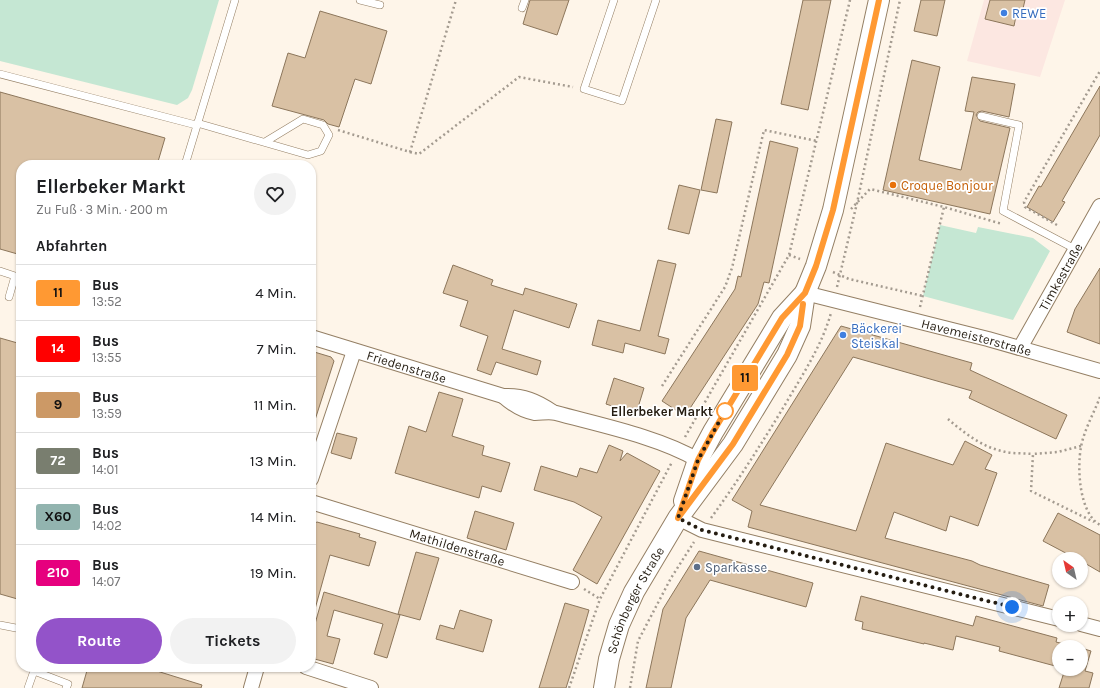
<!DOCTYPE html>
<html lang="de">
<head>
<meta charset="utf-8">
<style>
  body { margin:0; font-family:Karla,sans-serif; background:#f2f2f2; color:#202124; height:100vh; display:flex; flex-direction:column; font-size:15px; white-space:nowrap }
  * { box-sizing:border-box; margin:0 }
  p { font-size:13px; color:#757577 }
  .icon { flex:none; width:22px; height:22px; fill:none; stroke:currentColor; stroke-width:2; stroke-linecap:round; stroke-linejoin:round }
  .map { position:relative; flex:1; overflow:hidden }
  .side { position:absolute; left:16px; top:160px; width:300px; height:512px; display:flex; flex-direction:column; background:#fff; border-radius:16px; box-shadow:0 1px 3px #0004 }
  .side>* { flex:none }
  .badge { padding:0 8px; border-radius:3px; font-size:14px; line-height:26px }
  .needle { width:26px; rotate:326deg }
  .buttons { position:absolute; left:1052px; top:552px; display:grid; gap:8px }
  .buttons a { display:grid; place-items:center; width:36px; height:36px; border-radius:50%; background:#fff; box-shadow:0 1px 3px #0004; font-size:20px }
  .you { position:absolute; width:20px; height:20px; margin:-10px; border:3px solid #fff; border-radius:50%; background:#1a73e8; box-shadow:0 0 0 6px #1a73e833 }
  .map>.badge { position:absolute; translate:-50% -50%; box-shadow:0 0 0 2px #fff }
  h2 { padding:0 20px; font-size:15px; line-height:36px }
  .round { display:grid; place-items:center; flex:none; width:42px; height:42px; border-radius:21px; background:#f2f2f2 }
  .headline { display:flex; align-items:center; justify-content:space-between; height:68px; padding:0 20px }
  h1 { font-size:19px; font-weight:700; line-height:30px }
  .action { display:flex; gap:8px; margin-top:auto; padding:8px 20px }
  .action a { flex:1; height:46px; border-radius:24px; background:#9353c9; color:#fff; font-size:16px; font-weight:700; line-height:46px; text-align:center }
  .action a+a { background:#f2f2f2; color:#202124 }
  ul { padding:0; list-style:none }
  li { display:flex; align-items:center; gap:12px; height:56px; padding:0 20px; border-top:1px solid #e0e0e0 }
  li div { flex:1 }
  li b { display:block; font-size:15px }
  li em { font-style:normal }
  li .badge { min-width:44px; font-weight:700; text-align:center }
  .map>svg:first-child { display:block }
  .commercial { fill:#fce7e1 }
  .green { fill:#c5e7d3 }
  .building { fill:#d9c1a4; stroke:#8c765b }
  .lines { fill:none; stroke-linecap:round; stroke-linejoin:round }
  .lane-casing { stroke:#947f64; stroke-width:8 }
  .street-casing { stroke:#947f64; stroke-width:16 }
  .secondary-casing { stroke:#947f64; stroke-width:22 }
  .path { stroke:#a49b90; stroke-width:2.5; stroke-dasharray:2 3; stroke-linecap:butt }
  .lane { stroke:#fff; stroke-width:7 }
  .street { stroke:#fff; stroke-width:14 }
  .secondary { stroke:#fff; stroke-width:20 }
  .line-casing { stroke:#fff; stroke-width:9 }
  .line { stroke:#f93; stroke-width:6 }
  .walk { stroke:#251d12; stroke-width:4; stroke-dasharray:0 7.2 }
  .shop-dot { fill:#3f7fe0; stroke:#fff; stroke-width:1.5 }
  .food-dot { fill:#e8710a; stroke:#fff; stroke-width:1.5 }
  .stop-dot { fill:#fff; stroke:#f93; stroke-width:2 }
  .service-dot { fill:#5c6f8a; stroke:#fff; stroke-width:1.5 }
  .labels { text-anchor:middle; stroke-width:3.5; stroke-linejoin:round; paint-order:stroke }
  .shop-label { font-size:13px; fill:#366cbe; stroke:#fff; text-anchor:start }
  .food-label { font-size:13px; fill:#c56008; stroke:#fff; text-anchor:start }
  .street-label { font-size:13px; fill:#251d12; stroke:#fff }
  .stop-label { font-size:13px; font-weight:bold; fill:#251d12; stroke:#fff; text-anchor:end }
  .service-label { font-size:13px; fill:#4e5e75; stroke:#fff; text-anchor:start }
</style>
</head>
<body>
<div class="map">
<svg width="1100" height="688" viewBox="0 0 1100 688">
  <rect width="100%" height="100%" fill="#fef5e9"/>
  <path class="commercial" d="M984 0H1065L1040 77 967 61Z"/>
  <g class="green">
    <path d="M0 0H219L192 90 188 98 177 105 0 61Z"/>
    <path d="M940 225 976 233 978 227 1033 238 1050 251 1013 320 923 296Z"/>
  </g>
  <g class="building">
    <path d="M530 0H569L557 35 523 24Z"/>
    <path d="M803 0H831L808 110 781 104Z"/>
    <path d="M921 0H945L937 36 914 31Z"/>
    <path d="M990 0H1025L1021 17 1016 16 1014 26 985 19Z"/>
    <path d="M320 11 387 31 371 84 355 79 339 127 328 124 324 120 272 106 288 53 305 58Z"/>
    <path d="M912 60 940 67 919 160 961 170 974 112 965 111 972 77 1015 84 1009 117 982 111 978 112 976 115 980 121 1010 128 990 214 883 190Z"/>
    <path d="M1100 86V135L1062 201 1065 202 1053 222 1027 207 1039 186 1041 187Z"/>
    <path d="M0 92 165 138 157 165H21V255L0 249Z"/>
    <path d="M716 119 732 122 717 193 701 190Z"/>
    <path d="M770 141 798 148 769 283 764 282 758 304 685 416 662 401 735 289 738 276 741 277Z"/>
    <path d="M679 185 700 190 689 234 668 229Z"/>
    <path d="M658 260 676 264 658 336 669 339 665 354 625 343 623 353 592 345 598 320 640 331Z"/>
    <path d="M453 265 493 280 491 285 523 295 525 288 577 304 569 328 514 310 502 349 541 361 537 375 496 362 491 375 477 370 488 336 460 326 468 301 443 293Z"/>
    <path d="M1100 268V344L1067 332 1075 309Z"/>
    <path d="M841 326 972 363 970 370 1067 415 1056 439 969 398 972 391 853 357 760 505 856 531 886 443 953 465 965 441 992 455 985 469 997 473 978 526 950 516 946 531 894 512 885 538 972 561 980 565 1049 585 1043 606 748 527 752 511 732 500Z"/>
    <path d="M0 338 21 344V600L0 594Z"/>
    <path d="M311 351 331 357 334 361 314 423 311 422Z"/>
    <path d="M614 378 644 388 636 414 606 404Z"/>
    <path d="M439 392 463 399 452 436 484 446 482 455 510 463 501 492 482 486 479 498 395 473 409 426 426 432Z"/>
    <path d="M337 433 357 438 351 459 331 453Z"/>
    <path d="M609 445 623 451 620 461 627 453 660 471 597 584 573 570 602 517 574 502 534 490 541 466 577 477 580 468 597 473Z"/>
    <path d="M475 511 514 523 506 550 467 538Z"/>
    <path d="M1058 513 1100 535V572L1081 561V559H1077L1043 541Z"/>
    <path d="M317 522 360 534 359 537 376 542 369 566 330 555 315 609H311V525Z"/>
    <path d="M699 551 813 583 806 607 710 580 686 618 671 688H646L663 609Z"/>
    <path d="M416 552 439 558 420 620 398 614Z"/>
    <path d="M324 592 400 615 387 658 374 654 383 624 334 610 327 636 340 639 333 664 311 658V638Z"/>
    <path d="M861 596 973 626 976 616 1057 638 1056 642 1076 647H1059V667L999 651 1000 647 956 636 953 650 924 643V644L862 629 863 622 855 620Z"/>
    <path d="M565 603 589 610 572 669 566 688H539Z"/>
    <path d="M460 610 492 620 483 652 436 639 440 625 454 629Z"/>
    <path d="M1081 648 1091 651 1085 671 1093 673 1089 688H1059L1065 669H1081Z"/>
    <path d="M88 667H144L202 685 201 688H82Z"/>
  </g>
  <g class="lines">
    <defs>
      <g id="lane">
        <path d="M360 0 380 5"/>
        <path d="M614 0 584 89 622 101 656 0"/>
        <path d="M522 8 525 0"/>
        <path d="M0 74 196 125"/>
        <path d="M981 116 1019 125 1003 211 1075 249"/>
        <path d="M197 123 308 155 321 151 329 135 323 125 303 119 265 142"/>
        <path d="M185 165 235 0"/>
        <path d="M0 271 15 276 9 297"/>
        <path d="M0 625 21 629"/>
        <path d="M34 671 68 684 66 688"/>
        <path d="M28 688 35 668"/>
      </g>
      <g id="street">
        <path id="s1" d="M805 293 988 339 1100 371"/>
        <path id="s2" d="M311 337 503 396C523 395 537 401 553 412"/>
        <path id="s3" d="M1020 348 1100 206"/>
        <path d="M503 396C512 404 522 411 535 413 542 413 549 411 556 413 600 425 659 437 698 460"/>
        <path d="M311 479 354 351"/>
        <path id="s4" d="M311 502 572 582"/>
        <path d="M678 518 702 530 1059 619"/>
        <path d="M1081 624 1100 629"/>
        <path d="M306 667 371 688"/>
        <path d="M251 688 257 667"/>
      </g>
      <g id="secondary">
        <path d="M684 501 698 460 713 432 782 318 805 293"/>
        <path id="s5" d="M604 688 609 659 619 625 634 592 678 518 733 444 787 355 800 326 805 293 816 266 833 210 879 0"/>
      </g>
    </defs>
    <use href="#lane" class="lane-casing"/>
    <use href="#street" class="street-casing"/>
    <use href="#secondary" class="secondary-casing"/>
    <g class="path">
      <path d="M338 130 410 152 456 0"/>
      <path d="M410 152 419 154 519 77 573 87"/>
      <path d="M851 209 870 189 944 207 1002 224"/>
      <path d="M1057 225 1025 207 1024 202 1100 71"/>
      <path d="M789 255 800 259"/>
      <path d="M833 272 849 279 923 296"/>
      <path d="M837 287 857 203 900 0"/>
      <path d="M920 307 944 207"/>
      <path d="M662 386 725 287 732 268 764 130 817 141"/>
      <path d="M1100 397C1094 413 1084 430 1081 447 1077 468 1079 513 1100 525"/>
      <path d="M948 419C963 432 982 447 1002 451 1012 454 1023 453 1033 454"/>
      <path d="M685 437 789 255 850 0"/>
      <path d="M1081 446 1058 452 1033 454 1031 491 1094 522"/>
      <path d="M711 518C738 481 762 443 786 403 803 374 822 345 831 313"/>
      <path d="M584 589 600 599"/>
      <path d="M569 688 600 599 672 462"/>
      <path d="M630 688 638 641 671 578 694 542"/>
    </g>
    <use href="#lane" class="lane"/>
    <use href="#street" class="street"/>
    <use href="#secondary" class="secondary"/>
  </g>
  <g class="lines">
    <defs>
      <path id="line" d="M803 304 800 326 787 355 733 444 678 518 698 460 713 432 782 318 805 293 816 266 833 210 879 0"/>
    </defs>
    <use href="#line" class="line-casing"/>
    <use href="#line" class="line"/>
    <path class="walk" d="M725 411 698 460 678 518 702 530 1012 607"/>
  </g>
  <g class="shop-dot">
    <circle cx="1004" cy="13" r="4"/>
    <circle cx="843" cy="335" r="4"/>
  </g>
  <circle class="food-dot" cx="893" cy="185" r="4"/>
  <circle class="stop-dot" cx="725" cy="411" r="8"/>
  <circle class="service-dot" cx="697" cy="567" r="4"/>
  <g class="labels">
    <g class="shop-label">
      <text x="1012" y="18">REWE</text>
      <text x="851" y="333">Bäckerei<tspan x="851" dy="15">Steiskal</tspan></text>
    </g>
    <g class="food-label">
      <text x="901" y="190">Croque Bonjour</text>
    </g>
    <g class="street-label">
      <text dy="5" stroke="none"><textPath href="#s3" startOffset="82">Timkestraße</textPath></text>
      <text dy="5" stroke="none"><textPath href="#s1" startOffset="177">Havemeisterstraße</textPath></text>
      <text dy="5" stroke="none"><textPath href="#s2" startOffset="100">Friedenstraße</textPath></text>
      <text dy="5" stroke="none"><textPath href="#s4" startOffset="153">Mathildenstraße</textPath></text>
      <text dy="5" stroke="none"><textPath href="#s5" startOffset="94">Schönberger Straße</textPath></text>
    </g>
    <g class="stop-label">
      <text x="713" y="416">Ellerbeker Markt</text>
    </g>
    <g class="service-label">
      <text x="705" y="572">Sparkasse</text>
    </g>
  </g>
</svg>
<div class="buttons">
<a><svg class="needle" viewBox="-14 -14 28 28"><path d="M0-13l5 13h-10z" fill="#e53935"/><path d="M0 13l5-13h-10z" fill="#757577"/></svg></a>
<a>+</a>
<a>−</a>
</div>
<div class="you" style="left:1012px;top:607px"></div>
<b class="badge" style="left:745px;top:378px;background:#f93;color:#111">11</b>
<section class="side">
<div class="headline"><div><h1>Ellerbeker Markt</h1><p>Zu Fuß · 3 Min. · 200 m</p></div><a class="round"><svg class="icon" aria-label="heart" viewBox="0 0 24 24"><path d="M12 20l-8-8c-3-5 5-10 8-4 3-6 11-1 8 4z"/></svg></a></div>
<h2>Abfahrten</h2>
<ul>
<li><span class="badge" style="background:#f93;color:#111">11</span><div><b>Bus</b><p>13:52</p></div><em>4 Min.</em></li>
<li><span class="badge" style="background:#f00;color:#fff">14</span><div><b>Bus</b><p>13:55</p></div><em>7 Min.</em></li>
<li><span class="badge" style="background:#c96;color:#111">9</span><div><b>Bus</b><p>13:59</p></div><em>11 Min.</em></li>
<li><span class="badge" style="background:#797e6f;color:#fff">72</span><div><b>Bus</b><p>14:01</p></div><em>13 Min.</em></li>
<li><span class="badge" style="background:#92b4af;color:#111">X60</span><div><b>Bus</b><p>14:02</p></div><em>14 Min.</em></li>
<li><span class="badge" style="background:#e6007e;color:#fff">210</span><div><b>Bus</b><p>14:07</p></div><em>19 Min.</em></li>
</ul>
<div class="action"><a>Route</a><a>Tickets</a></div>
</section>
</div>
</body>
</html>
